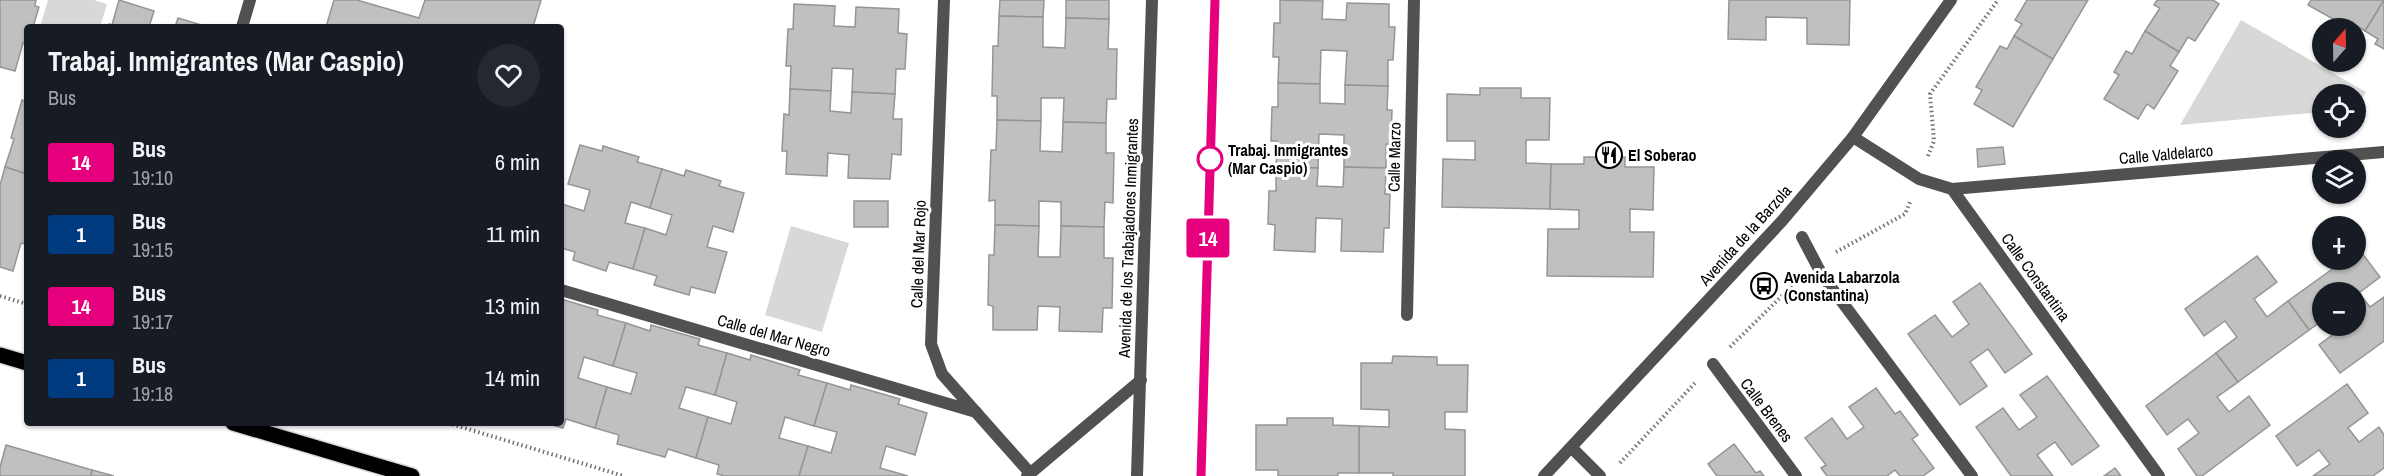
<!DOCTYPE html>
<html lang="en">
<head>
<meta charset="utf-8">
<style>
  body { margin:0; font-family:"Archivo Narrow",sans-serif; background:#242831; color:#f1f3f6; height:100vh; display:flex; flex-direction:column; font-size:22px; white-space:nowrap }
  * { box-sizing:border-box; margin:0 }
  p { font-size:20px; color:#9ea1a6 }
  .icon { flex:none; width:33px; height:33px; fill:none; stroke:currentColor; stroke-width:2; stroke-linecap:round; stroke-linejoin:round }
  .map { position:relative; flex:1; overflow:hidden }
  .panel { position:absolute; left:24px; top:24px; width:540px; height:402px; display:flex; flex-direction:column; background:#171b24; border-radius:6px; box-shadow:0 2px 4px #0004 }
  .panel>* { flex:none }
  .badge { padding:0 12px; border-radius:4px; font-size:21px; line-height:39px }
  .needle { width:39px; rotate:20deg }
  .tools { position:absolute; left:2312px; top:18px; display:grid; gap:12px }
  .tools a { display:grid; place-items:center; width:54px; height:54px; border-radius:50%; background:#171b24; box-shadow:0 2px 4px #0004; font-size:30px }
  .map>.badge { position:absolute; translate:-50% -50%; box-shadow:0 0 0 3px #fff }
  .round { display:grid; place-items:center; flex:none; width:63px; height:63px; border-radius:32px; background:#242831 }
  .summary { display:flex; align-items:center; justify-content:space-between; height:102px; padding:0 24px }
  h1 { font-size:28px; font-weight:700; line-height:45px }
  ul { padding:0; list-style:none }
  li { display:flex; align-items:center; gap:18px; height:72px; padding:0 24px }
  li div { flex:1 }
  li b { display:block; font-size:22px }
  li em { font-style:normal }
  li .badge { min-width:66px; font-weight:700; text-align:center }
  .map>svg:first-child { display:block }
  .green { fill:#d8d8d8 }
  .building { fill:#c0c0c0; stroke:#959595; stroke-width:1.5 }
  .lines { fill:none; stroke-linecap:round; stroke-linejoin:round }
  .primary-casing { stroke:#dbdbdb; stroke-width:18 }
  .path { stroke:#737373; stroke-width:4; stroke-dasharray:1.5 3; stroke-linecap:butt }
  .street { stroke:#515151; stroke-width:12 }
  .primary { stroke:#000; stroke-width:15 }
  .line-casing { stroke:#fff; stroke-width:14 }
  .line { stroke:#e6007e; stroke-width:9 }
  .stop-dot { fill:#fff; stroke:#e6007e; stroke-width:3 }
  .labels { text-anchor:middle; stroke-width:6; stroke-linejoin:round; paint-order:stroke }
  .stop-label { font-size:16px; font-weight:bold; fill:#000; stroke:#fff; text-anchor:start }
  .street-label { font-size:16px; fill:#000; stroke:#fff }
  .poi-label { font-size:16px; font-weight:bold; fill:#000; stroke:#fff; text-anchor:start }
</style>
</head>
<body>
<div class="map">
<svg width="2384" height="476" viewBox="0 0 2384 476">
  <rect width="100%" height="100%" fill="#fff"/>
  <g class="green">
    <path d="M48 0H94L107 4 100 27H40Z"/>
    <path d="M2241 20 2366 92 2356 109 2355 94H2322V112L2180 125Z"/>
    <path d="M791 226 849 243 822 332 765 315Z"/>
  </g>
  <g class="building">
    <path d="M0 0H36L35 6 39 7 33 27H27V45L23 43 15 71 0 67Z"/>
    <path d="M119 0 154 11 149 27H108L109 24 112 25Z"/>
    <path d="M334 0H357L419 18 425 0H541L533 27H326Z"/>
    <path d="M1000 0H1044L1043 17 999 16Z"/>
    <path d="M1066 0H1109V19L1066 18Z"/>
    <path d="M1280 0 1323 1 1322 19 1346 20 1347 3 1389 4V27H1395L1393 60H1388V86L1345 85 1347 51 1321 50 1320 84 1278 83 1279 57H1273L1274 23H1280Z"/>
    <path d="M1729 0H1850L1849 45 1807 44V18L1766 17V40L1728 39Z"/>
    <path d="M2027 0H2088L2053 59 2014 36 2022 24 2015 20Z"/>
    <path d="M2157 0H2213L2219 4 2195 41 2188 37 2179 52 2145 31 2160 8 2154 5Z"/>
    <path d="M2311 0H2384L2365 31 2352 23 2349 28 2308 5Z"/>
    <path d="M2384 0V49L2375 44 2378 39 2365 31Z"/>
    <path d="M794 4 835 6 834 26 855 27 856 7 899 9 898 33 907 34 905 69H896L895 94 852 92 853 69 832 68 831 91 790 89 791 66H786L788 29H793Z"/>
    <path d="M999 16 1043 17V47L1065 48 1066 18 1109 19 1108 49H1117L1116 99H1107L1106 123 1063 122 1064 98H1041V121L997 120V96H992L993 46H998Z"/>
    <path d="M178 18 208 27H175Z"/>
    <path d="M2145 31 2179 52 2170 66 2178 71 2154 109 2147 104 2138 119 2104 99 2119 75 2114 72 2126 51 2132 54Z"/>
    <path d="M2014 36 2053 59 2013 127 1974 104 1982 90 1976 87 2000 46 2007 49Z"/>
    <path d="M1278 83 1320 84V103L1345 104V85L1388 86 1387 110H1392L1391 144H1386V168L1344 167V135L1319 134 1318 168 1276 167 1277 141H1271L1272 107H1278Z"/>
    <path d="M1480 88H1521V98H1550L1549 140H1526V163L1551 164 1550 209 1442 207 1443 159 1475 160V141H1447V94L1480 95Z"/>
    <path d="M790 89 831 91 830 111 851 113 852 92 895 94 893 119H902L901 155 892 154 890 179 848 178 849 155 828 153 827 176 786 174 787 151H782L784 114 789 115Z"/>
    <path d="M27 95V174L5 167 14 139 11 138 22 100 25 101Z"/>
    <path d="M997 120 1041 121 1040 151 1062 152 1063 122 1106 123V153H1114L1113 203 1105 202 1104 227 1061 226V202L1039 201V226L995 225V200L989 201 991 150H996Z"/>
    <path d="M580 145 602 151 603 146 639 157 637 162 662 169 650 208 631 202 625 223 645 228 633 269 609 262 606 271 573 260 575 252 561 248 562 204 584 211 590 190 568 184Z"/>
    <path d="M2003 147 2005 164 1978 167 1977 149Z"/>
    <path d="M1584 157H1625V167H1654L1653 210 1630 209V232H1654L1653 277 1547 276 1548 229H1579V210L1550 209 1551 164H1584Z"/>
    <path d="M5 167 27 174V244L21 243 13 271 0 267V185Z"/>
    <path d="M1276 167 1318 168 1317 186 1343 187 1344 167 1386 168 1385 194H1390L1389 228H1384L1383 252 1341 251 1342 219 1316 218 1315 252 1274 250 1275 225 1268 224 1269 191H1276Z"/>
    <path d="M662 169 684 176 686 170 721 181 719 186 744 193 733 232 713 226 707 247 727 252 715 293 691 287 689 295 654 285 657 276 633 269 645 228 666 235 672 215 650 208Z"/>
    <rect x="854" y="201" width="34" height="26"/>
    <path d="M995 225 1039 226 1038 257H1060L1061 226 1104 227V258H1113L1112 308H1103L1102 332 1059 331 1060 307 1038 306 1037 330H993V306L988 305 989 255H994Z"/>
    <path d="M2359 249 2380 277 2359 293 2370 307 2384 297V341L2340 373 2319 345 2340 329 2338 326H2355V292H2322V321L2309 330 2288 301 2345 260H2355V252Z"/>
    <path d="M2257 256 2277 282 2254 299 2267 317 2288 301 2309 330 2238 382 2216 353 2237 337 2225 321 2204 336 2185 309Z"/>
    <path d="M1980 283 2032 354 2005 373 1988 349 1970 362 1987 386 1960 405 1908 334 1935 315 1952 337 1969 324 1953 302Z"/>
    <path d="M561 299 598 310 597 315 626 323 613 366 584 357 578 378 607 387 595 428 566 419 563 428 545 423H561Z"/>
    <path d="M626 323 650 331 651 325 700 339 698 345 727 353 715 395 686 387 679 408 708 417 696 458 668 449 665 457 617 444 619 435 595 428 607 387 631 394 637 373 613 366Z"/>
    <path d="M727 353 750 360 751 355 800 370 798 375 827 383 814 426 785 417 779 438 808 446 799 476H725L717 474 719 465 696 458 708 417 731 424 737 402 715 395Z"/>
    <path d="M2216 353 2238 382 2217 397 2229 412 2249 396 2270 425 2202 476H2197L2178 449 2199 433 2188 419 2167 435 2146 406Z"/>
    <path d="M1393 356 1437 357V365H1468L1467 412H1445V429L1465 430V476H1393V473H1359V426L1389 427V410L1361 409V363H1392Z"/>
    <path d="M2047 376 2099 446 2072 465 2055 442 2037 455 2053 476H2011L1976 427 2003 408 2019 430 2037 417 2020 395Z"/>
    <path d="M827 383 850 390 851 385 900 399 898 404 927 413 915 455 886 446 880 468 908 476H799L808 446 831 453 837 432 814 426Z"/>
    <path d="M2347 384 2368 413 2348 428 2359 442 2379 427 2384 435V468L2373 476H2313L2330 464 2319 450 2297 466 2276 436Z"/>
    <path d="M1876 388 1895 414 1900 411 1918 435 1912 439 1934 468 1923 476H1900L1895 470 1887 476H1827L1821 468 1826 465 1805 438 1832 418 1847 439 1864 427 1849 407Z"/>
    <path d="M1287 418H1333V425L1359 426V473H1338V476H1278V470H1256V425H1287Z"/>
    <path d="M1734 444 1756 473 1760 471 1764 476H1717L1708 464Z"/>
    <path d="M6 445 92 470 91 476H0V467Z"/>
    <path d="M2115 468 2121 476H2104Z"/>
    <path d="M92 470 114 476H91Z"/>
  </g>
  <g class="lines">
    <defs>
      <g id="primary">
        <path d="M0 355 27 363"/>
        <path d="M233 423 412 476"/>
      </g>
    </defs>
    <use href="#primary" class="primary-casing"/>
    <g class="path">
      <path d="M1928 156 1934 141 1930 94 1998 0"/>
      <path d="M1836 252 1905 214 1910 202"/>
      <path d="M0 296 27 304"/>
      <path d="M1730 347 1797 281"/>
      <path d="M448 423 624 476"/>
      <path d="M1620 463 1695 383"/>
    </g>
    <g class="street">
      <path d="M944 0 931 344 942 374 1030 473"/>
      <path d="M242 27 250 0"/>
      <path d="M1853 137 1919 179 1952 189 2159 476"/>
      <path d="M1952 189 2384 152"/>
      <path d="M1802 237 1822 275 1972 476"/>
      <path d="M561 290 976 412"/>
      <path d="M1407 315 1414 0"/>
      <path d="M1713 364 1796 476"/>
      <path d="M1572 448 1600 476"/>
      <path d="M1027 476 1141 380"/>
      <path d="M1137 476 1152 0"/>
      <path d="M1201 476 1215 0"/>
      <path d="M1544 476 1782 221 1853 137 1951 0"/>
    </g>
    <use href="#primary" class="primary"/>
  </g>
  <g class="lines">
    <defs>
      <path id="line" d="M1201 476 1215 0"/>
    </defs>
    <use href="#line" class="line-casing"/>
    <use href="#line" class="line"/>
  </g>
  <defs>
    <symbol id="restaurant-ring" viewBox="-11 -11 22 22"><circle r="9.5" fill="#fff" stroke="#000" stroke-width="1.5"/><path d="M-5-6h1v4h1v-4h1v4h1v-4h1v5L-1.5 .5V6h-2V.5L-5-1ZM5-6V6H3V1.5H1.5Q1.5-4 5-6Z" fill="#000"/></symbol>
    <symbol id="bus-ring" viewBox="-11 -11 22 22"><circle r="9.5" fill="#fff" stroke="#000" stroke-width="1.5"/><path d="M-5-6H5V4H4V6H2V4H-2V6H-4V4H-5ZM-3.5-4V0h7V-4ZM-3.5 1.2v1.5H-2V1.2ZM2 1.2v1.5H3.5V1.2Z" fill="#000"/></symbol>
  </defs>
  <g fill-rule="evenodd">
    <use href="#restaurant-ring" x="1594" y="140" width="30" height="30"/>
    <use href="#bus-ring" x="1749" y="271" width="30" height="30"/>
  </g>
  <circle class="stop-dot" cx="1210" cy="159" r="12"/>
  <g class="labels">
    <g class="stop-label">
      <text x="1228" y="156">Trabaj. Inmigrantes<tspan x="1228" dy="18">(Mar Caspio)</tspan></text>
    </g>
    <g class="street-label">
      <text transform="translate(2166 154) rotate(-5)" y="6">Calle Valdelarco</text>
      <text transform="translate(1394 157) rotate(-89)" y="6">Calle Marzo</text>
      <text transform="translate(1745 235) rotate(-48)" y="6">Avenida de la Barzola</text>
      <text transform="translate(1128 238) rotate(-88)" y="6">Avenida de los Trabajadores Inmigrantes</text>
      <text transform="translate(918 254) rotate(-88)" y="6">Calle del Mar Rojo</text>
      <text transform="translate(2036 277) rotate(54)" y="6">Calle Constantina</text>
      <text transform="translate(774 335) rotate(16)" y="6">Calle del Mar Negro</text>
      <text transform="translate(1767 410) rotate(53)" y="6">Calle Brenes</text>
    </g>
    <g class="poi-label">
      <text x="1628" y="161">El Soberao</text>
      <text x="1784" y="283">Avenida Labarzola<tspan x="1784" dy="18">(Constantina)</tspan></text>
    </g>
  </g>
</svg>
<div class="tools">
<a><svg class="needle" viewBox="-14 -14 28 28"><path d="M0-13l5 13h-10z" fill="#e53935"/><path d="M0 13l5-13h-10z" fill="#9ea1a6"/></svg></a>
<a><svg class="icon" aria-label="locate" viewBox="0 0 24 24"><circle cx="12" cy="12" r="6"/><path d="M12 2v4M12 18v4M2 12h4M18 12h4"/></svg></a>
<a><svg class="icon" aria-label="layers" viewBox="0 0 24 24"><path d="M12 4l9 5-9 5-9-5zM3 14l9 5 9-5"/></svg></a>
<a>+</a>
<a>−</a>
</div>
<b class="badge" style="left:1208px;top:238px;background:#e6007e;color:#fff">14</b>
<section class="panel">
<div class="summary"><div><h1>Trabaj. Inmigrantes (Mar Caspio)</h1><p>Bus</p></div><a class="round"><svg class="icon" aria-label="heart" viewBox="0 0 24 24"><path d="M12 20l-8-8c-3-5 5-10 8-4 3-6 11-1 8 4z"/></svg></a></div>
<ul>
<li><span class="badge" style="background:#e6007e;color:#fff">14</span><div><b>Bus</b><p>19:10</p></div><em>6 min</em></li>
<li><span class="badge" style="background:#003b80;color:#fff">1</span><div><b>Bus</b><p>19:15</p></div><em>11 min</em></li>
<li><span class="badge" style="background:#e6007e;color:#fff">14</span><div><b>Bus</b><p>19:17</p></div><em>13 min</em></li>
<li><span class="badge" style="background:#003b80;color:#fff">1</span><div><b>Bus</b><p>19:18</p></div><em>14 min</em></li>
</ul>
</section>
</div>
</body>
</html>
